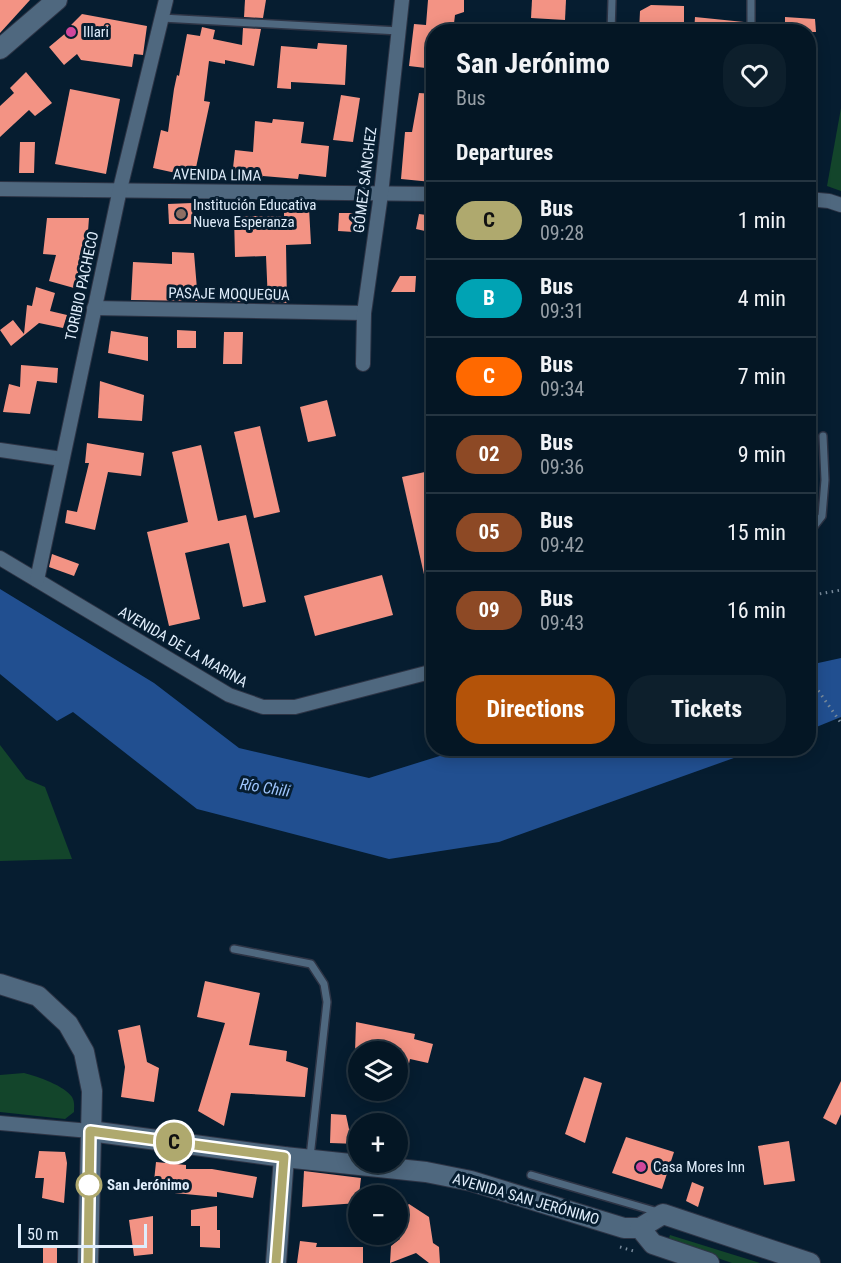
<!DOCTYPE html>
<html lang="en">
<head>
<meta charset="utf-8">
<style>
  body { margin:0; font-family:"Roboto Condensed",sans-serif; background:#0d1f2c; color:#f1f3f6; height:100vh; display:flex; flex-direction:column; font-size:22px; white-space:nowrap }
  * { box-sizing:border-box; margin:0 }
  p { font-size:20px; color:#979fa6 }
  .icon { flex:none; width:33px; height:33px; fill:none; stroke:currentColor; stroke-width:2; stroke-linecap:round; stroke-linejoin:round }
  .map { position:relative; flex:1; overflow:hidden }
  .side { position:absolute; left:426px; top:24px; width:390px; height:732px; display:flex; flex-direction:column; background:#041624; border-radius:24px; box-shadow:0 3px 15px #0003,0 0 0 2px #253541 }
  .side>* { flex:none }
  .badge { padding:0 12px; border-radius:20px; font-size:21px; line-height:39px }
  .tools { position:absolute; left:348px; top:1041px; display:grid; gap:12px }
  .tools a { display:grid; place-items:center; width:60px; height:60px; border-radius:50%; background:#041624; box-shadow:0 3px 15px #0003,0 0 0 2px #253541; font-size:30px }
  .scale { position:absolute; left:18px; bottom:15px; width:129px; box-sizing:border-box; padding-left:6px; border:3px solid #dfedfb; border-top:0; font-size:16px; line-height:21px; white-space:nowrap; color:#dfedfb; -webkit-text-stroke:4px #061d30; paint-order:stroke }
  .map>.badge { position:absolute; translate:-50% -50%; box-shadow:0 0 0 3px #fff }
  h2 { padding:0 30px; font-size:22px; line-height:54px }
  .round { display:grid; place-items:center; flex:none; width:63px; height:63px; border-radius:24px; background:#0d1f2c }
  .summary { display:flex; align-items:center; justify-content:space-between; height:102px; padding:0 30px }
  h1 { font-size:28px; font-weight:700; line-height:45px }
  .primary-button { display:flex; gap:12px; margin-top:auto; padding:12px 30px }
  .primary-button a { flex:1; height:69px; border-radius:24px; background:#b45309; color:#fff; font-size:24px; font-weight:700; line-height:69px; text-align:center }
  .primary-button a+a { background:#0d1f2c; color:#f1f3f6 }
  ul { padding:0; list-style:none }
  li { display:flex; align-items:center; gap:18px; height:78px; padding:0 30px; border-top:2px solid #253541 }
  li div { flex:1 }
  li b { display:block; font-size:22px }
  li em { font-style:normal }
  li .badge { min-width:66px; font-weight:700; text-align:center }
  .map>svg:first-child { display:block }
  .green { fill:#13452b }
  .water { fill:#214f90 }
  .building { fill:#f39384 }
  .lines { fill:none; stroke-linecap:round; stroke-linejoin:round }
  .lane-casing { stroke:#2d3445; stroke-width:10 }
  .street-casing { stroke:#2d3445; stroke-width:16 }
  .secondary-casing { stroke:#2d3445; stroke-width:22 }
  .path { stroke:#788a9b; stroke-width:3; stroke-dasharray:1.5 4.5; stroke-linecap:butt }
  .lane { stroke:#4f687f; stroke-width:7 }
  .street { stroke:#4f687f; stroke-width:14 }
  .secondary { stroke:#4f687f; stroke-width:20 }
  .line-casing { stroke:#fff; stroke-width:14 }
  .line { stroke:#afa96e; stroke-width:9 }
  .hotel-dot { fill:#d1479c; stroke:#061d30; stroke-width:2 }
  .education-dot { fill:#8d6e63; stroke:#061d30; stroke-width:2 }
  .stop-dot { fill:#fff; stroke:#afa96e; stroke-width:3 }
  .labels { text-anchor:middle; stroke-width:6; stroke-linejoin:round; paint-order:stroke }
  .poi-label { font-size:15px; fill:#dfedfb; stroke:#061d30; text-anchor:start }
  .street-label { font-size:15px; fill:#dfedfb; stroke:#061d30 }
  .stop-label { font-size:15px; font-weight:bold; fill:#dfedfb; stroke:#061d30; text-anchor:start }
  .water-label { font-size:16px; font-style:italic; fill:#9fc6fd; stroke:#061d30 }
</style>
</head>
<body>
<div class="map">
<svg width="841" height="1263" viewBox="0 0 841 1263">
  <rect width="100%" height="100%" fill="#061d30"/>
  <g class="green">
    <path d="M841 108V191L827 186Z"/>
    <path d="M0 745 26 779 45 787 72 859 0 861Z"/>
    <path d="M24 1073C37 1076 65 1086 72 1097 75 1102 74 1107 74 1112L65 1119 0 1112V1075Z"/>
    <path d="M670 1235 760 1263H732L668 1241Z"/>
  </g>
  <g class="water">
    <path d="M0 589 154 683 239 748 369 778 462 749H759L499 842 389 859 197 809 73 712 57 721 0 674Z"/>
    <path d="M841 658V717L809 730V665Z"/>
  </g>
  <g class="building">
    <path d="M0 0H30L0 33Z"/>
    <path d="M245 0H266L263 18 244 17Z"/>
    <path d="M428 0H464V12L455 15 453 32H434V69L409 66 414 24 426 25Z"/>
    <path d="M532 0H566L565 20 531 18Z"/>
    <path d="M651 5 684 6V24H660V32H639L640 11Z"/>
    <path d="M82 14 147 26 143 55 134 54 132 67 81 60 77 54 64 65 49 47 73 27 71 25Z"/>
    <path d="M695 17 744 22V32H694Z"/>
    <path d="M785 17 815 19 816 32H785Z"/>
    <path d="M202 27 215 30 213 39 242 45 243 28 261 29 254 66 225 60V64L209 61 204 101 210 102 194 177 153 168 161 130 168 132 174 89 177 75 179 76 187 34 200 36Z"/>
    <path d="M318 43 347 45 345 85 291 82V89L277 88 281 46 317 49Z"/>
    <path d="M26 72 52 103 35 116 29 110 0 137V106L14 93 10 88Z"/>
    <path d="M70 89 120 99 106 174 55 164Z"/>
    <path d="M419 93 434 94 432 182 401 179 405 132H412Z"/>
    <path d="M341 95 360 98 353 142 333 140Z"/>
    <path d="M273 119 304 122 301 143 329 146 326 177 299 174 298 179 263 176 262 180 232 177 235 150 253 152 255 121 272 123Z"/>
    <path d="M20 142H35L34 173H19Z"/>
    <path d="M192 203 193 224H169L168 204Z"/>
    <path d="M309 208 311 244 286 245 287 303 268 302 266 256 235 257 234 216H284V209Z"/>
    <path d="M339 213H355L354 232 338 231Z"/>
    <path d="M419 214 434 216V233L416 229Z"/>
    <path d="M47 218H89L86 258H82L74 288 49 281 56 255 43 254Z"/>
    <path d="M172 252 194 253 198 301 131 300 133 262 172 264Z"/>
    <path d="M400 276H416L415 292H391Z"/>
    <path d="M238 286 241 302 223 301 221 289Z"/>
    <path d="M36 287 55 293 50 311 67 315 63 328 39 323 11 346 0 330 13 320 24 334 27 305 32 306Z"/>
    <path d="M177 330 196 331V348H177Z"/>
    <path d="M111 331 148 337V361L108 353Z"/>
    <path d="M224 332H243L242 364H223Z"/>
    <path d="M21 365 58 368 57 383 37 381 30 414 3 412 9 384 20 387Z"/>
    <path d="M100 381 144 395 142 421 98 418Z"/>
    <path d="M327 400 336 436 308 442 300 407Z"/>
    <path d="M260 426 280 512 254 518 234 432Z"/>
    <path d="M87 443 144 453 141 476 108 472 95 530 65 523 67 510 77 512 89 463H85Z"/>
    <path d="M201 445 218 521 246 515 266 602 243 607 229 543 185 553 200 619 169 626 147 532 188 522 172 452Z"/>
    <path d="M434 470V592H428L402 477Z"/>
    <path d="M52 554 79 564 74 576 49 567Z"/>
    <path d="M382 575 393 615 315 636 304 596Z"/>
    <path d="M205 981 260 993 249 1045 287 1051 286 1061 308 1068 305 1097 231 1093 224 1126 198 1111 225 1023 197 1017Z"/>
    <path d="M356 1022 415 1034 414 1039 433 1044 428 1063 410 1059 404 1087 398 1086V1052H355Z"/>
    <path d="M140 1025 147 1062 159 1068 154 1102 121 1097 125 1067 118 1030Z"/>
    <path d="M584 1077 602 1083 585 1143 565 1134Z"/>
    <path d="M841 1081V1114L836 1125 823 1118Z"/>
    <path d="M331 1114 346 1115 349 1129 358 1127V1144L330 1143Z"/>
    <path d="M626 1137 674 1152 662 1189 612 1173Z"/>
    <path d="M789 1141 795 1181 764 1185 758 1146Z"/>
    <path d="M39 1151 65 1152 67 1163 64 1203 42 1198 44 1178H35Z"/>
    <path d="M156 1162 186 1165V1169H212L257 1177 253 1198 217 1192V1197L153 1191Z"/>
    <path d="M304 1171 361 1178 358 1203 302 1207Z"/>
    <path d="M692 1182 704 1187 698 1207 686 1201Z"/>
    <path d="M409 1204 429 1217 433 1243 439 1247 440 1263H429L416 1253 390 1263 391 1246 400 1239 399 1211Z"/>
    <path d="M217 1206V1230H220V1248L200 1247V1226H191V1210Z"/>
    <path d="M153 1216V1254L134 1256 129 1220Z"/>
    <path d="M300 1241 317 1243 316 1247H363V1263H297Z"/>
    <rect x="43" y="1246" width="14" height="17"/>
  </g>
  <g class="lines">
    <defs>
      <g id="lane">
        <path d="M162 18 399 31"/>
        <path d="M611 32 612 0"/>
        <path d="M751 32V0"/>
        <path d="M808 534 822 516 825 480 823 436"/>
        <path d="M234 949 311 964 324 984 327 1002 310 1157"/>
        <path d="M531 1175 658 1212"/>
      </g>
      <g id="street">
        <path d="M0 189 434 194"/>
        <path d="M808 199 829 201 841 205"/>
        <path d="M94 308 364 313"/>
        <path d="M363 364 364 313 381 194 402 0"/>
        <path d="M0 450 62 459"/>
        <path d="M0 558 229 695 263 707H295L434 671"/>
        <path d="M37 580 120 189 166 0"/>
        <path d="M0 1123 90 1131"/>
      </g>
      <g id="secondary">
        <path d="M0 49 57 0"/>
        <path d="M0 984 38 996 68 1024 84 1052 92 1091 88 1263"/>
        <path d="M90 1131 284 1157 426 1172 471 1181 624 1228H640L663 1214 810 1263"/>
        <path d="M640 1228 653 1244 709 1263"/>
        <path d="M276 1263 284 1157"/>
      </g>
    </defs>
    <use href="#lane" class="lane-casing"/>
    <use href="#street" class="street-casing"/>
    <use href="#secondary" class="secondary-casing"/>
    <g class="path">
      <path d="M808 596 841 590"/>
      <path d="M808 676 841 723"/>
      <path d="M620 1247 637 1252"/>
    </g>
    <use href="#lane" class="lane"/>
    <use href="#street" class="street"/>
    <use href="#secondary" class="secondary"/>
  </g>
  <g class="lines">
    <defs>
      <path id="line" d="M88 1263 90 1131 284 1157 276 1263"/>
    </defs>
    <use href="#line" class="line-casing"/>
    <use href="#line" class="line"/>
  </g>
  <g class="hotel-dot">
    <circle cx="71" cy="32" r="6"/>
    <circle cx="641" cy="1167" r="6"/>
  </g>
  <circle class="education-dot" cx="181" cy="214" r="6"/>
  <circle class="stop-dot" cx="89" cy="1185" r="12"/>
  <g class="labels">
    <g class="poi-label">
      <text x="83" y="37">Illari</text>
      <text x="193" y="210">Institución Educativa<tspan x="193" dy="17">Nueva Esperanza</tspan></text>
      <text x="653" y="1172">Casa Mores Inn</text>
    </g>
    <g class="street-label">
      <text transform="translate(217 175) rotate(1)" y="5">AVENIDA LIMA</text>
      <text transform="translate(365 180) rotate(-83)" y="5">GÓMEZ SÁNCHEZ</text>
      <text transform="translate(82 286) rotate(-78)" y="5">TORIBIO PACHECO</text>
      <text transform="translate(229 294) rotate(1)" y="5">PASAJE MOQUEGUA</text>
      <text transform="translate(183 647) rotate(30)" y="5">AVENIDA DE LA MARINA</text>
      <text transform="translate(526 1199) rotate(16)" y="5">AVENIDA SAN JERÓNIMO</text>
    </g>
    <g class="stop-label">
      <text x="107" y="1190">San Jerónimo</text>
    </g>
    <g class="water-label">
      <text transform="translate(265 787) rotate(9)" y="6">Río Chili</text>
    </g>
  </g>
</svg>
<div class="tools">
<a><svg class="icon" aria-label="layers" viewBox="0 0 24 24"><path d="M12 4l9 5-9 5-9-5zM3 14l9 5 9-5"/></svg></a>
<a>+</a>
<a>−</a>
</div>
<div class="scale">50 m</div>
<b class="badge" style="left:174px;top:1142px;background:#afa96e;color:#111">C</b>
<section class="side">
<div class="summary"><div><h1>San Jerónimo</h1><p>Bus</p></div><a class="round"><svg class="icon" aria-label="heart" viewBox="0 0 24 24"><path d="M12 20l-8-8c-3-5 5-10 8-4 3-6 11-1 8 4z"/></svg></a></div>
<h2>Departures</h2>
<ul>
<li><span class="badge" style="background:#afa96e;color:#111">C</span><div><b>Bus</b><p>09:28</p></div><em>1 min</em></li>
<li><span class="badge" style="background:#00a3b4;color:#fff">B</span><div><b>Bus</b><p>09:31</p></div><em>4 min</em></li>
<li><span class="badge" style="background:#ff6900;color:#fff">C</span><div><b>Bus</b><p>09:34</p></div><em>7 min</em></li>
<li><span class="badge" style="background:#8d4925;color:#fff">02</span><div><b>Bus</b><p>09:36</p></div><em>9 min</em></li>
<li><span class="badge" style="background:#8d4925;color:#fff">05</span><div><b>Bus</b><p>09:42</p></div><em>15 min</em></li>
<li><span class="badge" style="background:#8d4925;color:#fff">09</span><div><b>Bus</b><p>09:43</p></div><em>16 min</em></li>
</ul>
<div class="primary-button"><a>Directions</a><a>Tickets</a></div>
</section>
</div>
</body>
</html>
